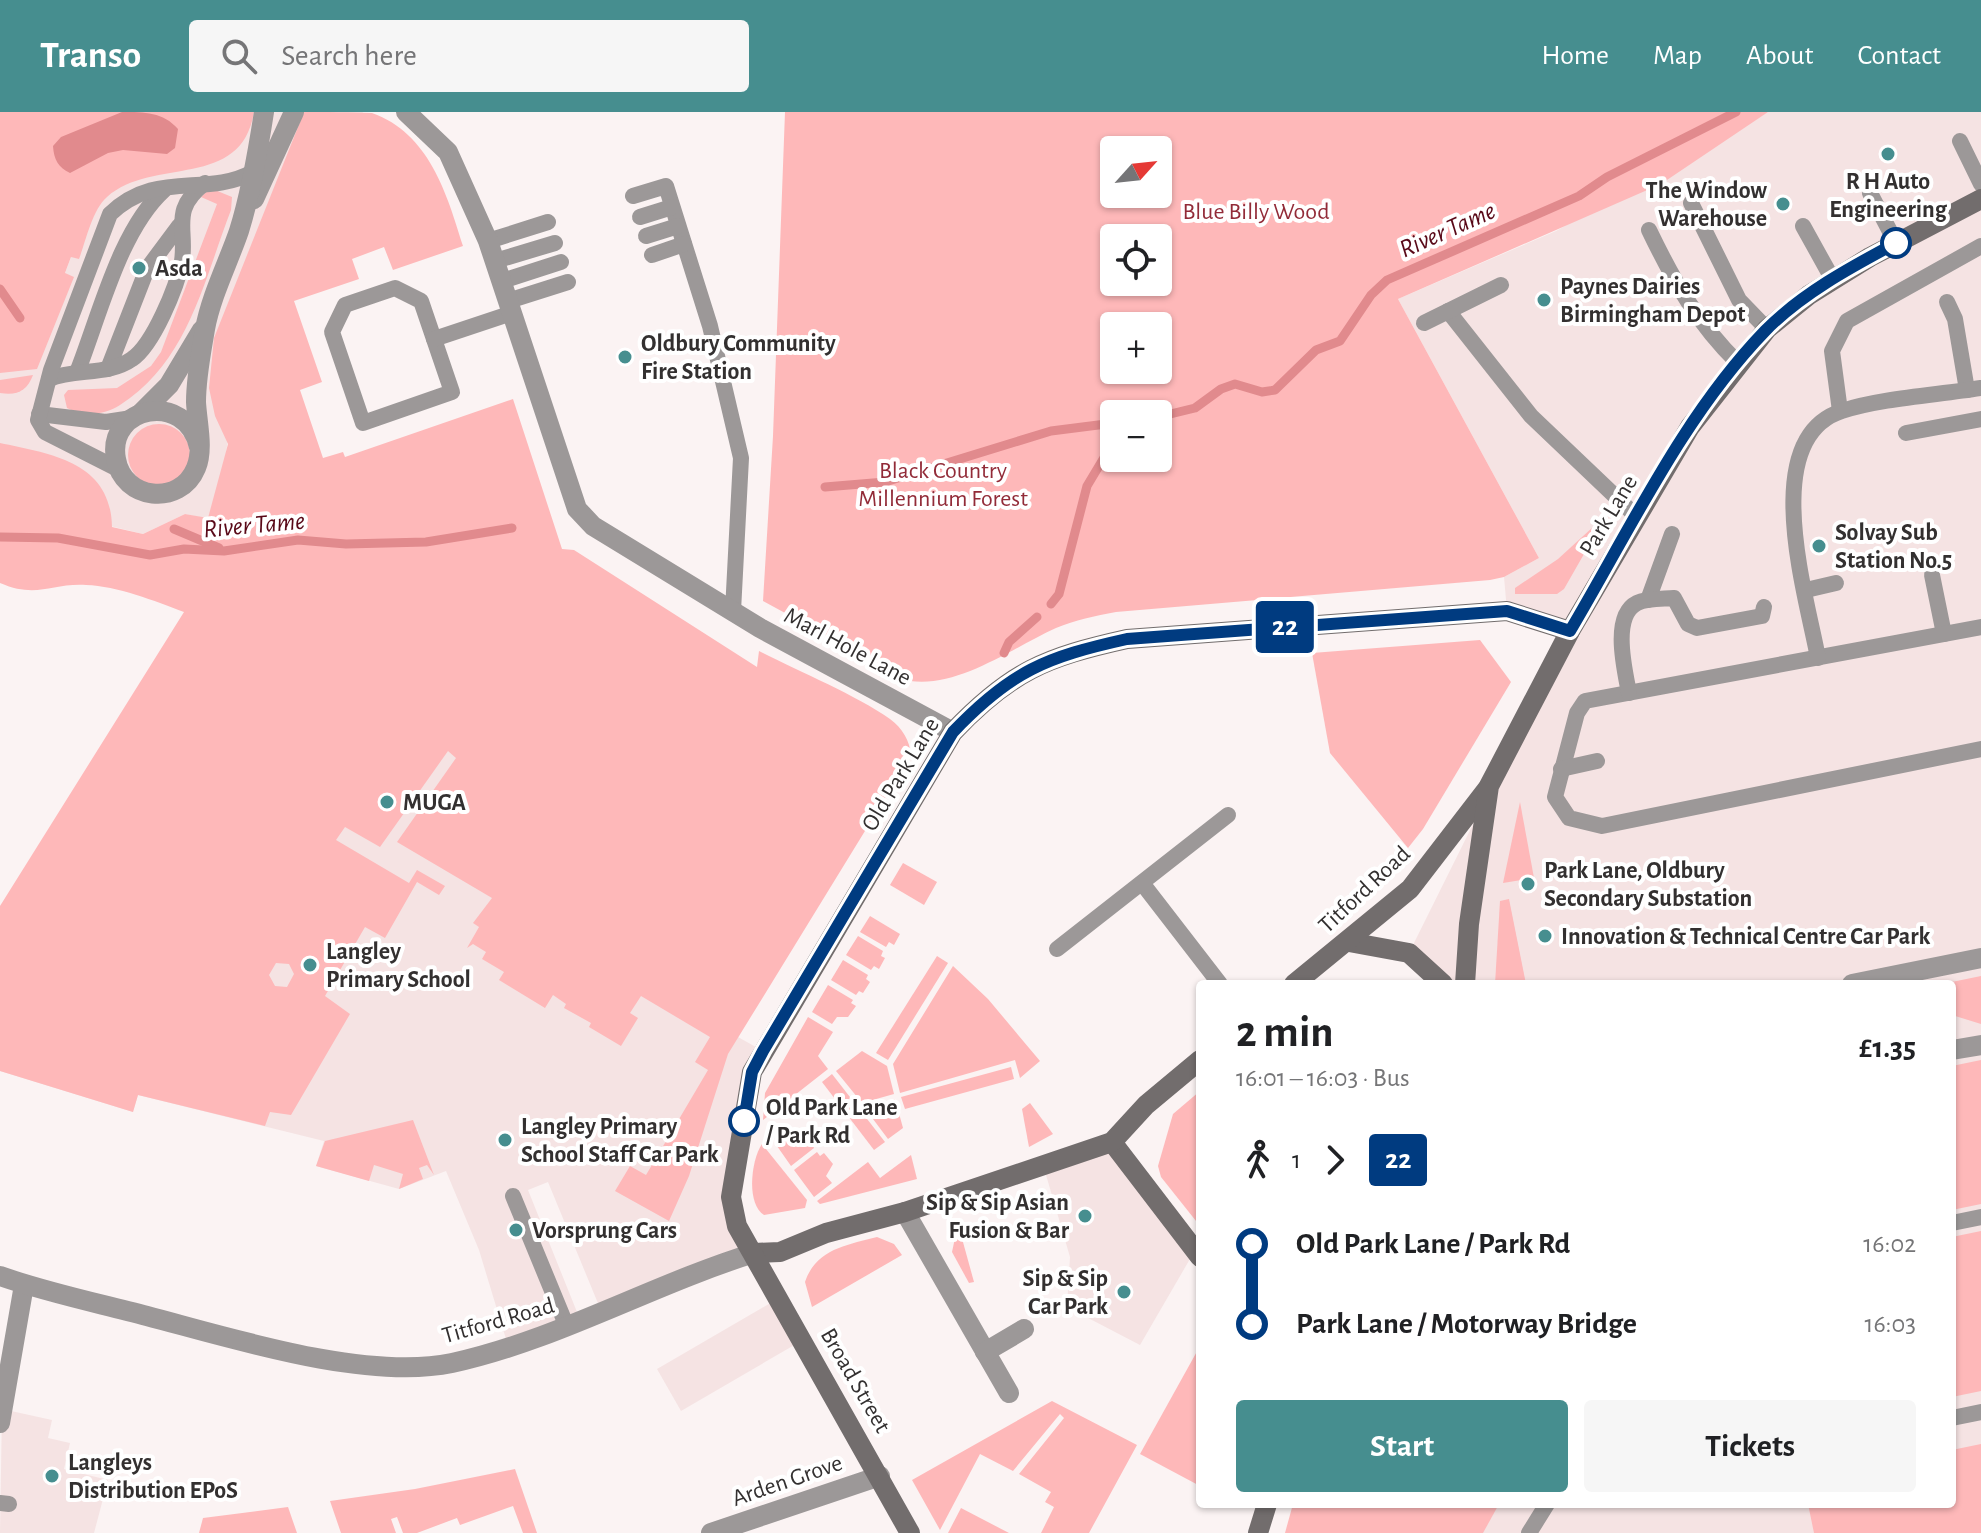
<!DOCTYPE html>
<html lang="en">
<head>
<meta charset="utf-8">
<style>
  body { margin:0; font-family:"Alegreya Sans",sans-serif; background:#f6f6f6; color:#202124; height:100vh; display:flex; flex-direction:column; font-size:30px; white-space:nowrap }
  * { box-sizing:border-box; margin:0 }
  p { font-size:26px; color:#757577 }
  .icon { flex:none; width:44px; height:44px; fill:none; stroke:currentColor; stroke-width:2; stroke-linecap:round; stroke-linejoin:round }
  .map { position:relative; flex:1; overflow:hidden }
  .side { position:absolute; left:1196px; top:868px; width:760px; height:528px; display:flex; flex-direction:column; background:#fff; border-radius:8px; box-shadow:0 2px 6px #0004 }
  .side>* { flex:none }
  .badge { padding:0 16px; border-radius:6px; font-size:28px; line-height:52px }
  .needle { width:52px; rotate:63deg }
  .buttons { position:absolute; left:1100px; top:24px; display:grid; gap:16px }
  .buttons a { display:grid; place-items:center; width:72px; height:72px; border-radius:8px; background:#fff; box-shadow:0 2px 6px #0004; font-size:40px }
  .map>.badge { position:absolute; translate:-50% -50%; box-shadow:0 0 0 4px #fff }
  .legs { display:flex; align-items:center; gap:12px; height:88px; padding:0 40px; font-size:26px }
  .legs p { margin-inline-start:auto }
  .summary { display:flex; align-items:center; justify-content:space-between; height:136px; padding:0 40px }
  h1 { font-size:44px; font-weight:600; line-height:60px }
  .cta { display:flex; gap:16px; margin-top:auto; padding:16px 40px }
  .cta a { flex:1; height:92px; border-radius:8px; background:#468e8f; color:#fff; font-size:32px; font-weight:600; line-height:92px; text-align:center }
  .cta a+a { background:#f6f6f6; color:#202124 }
  ul { padding:0 40px; list-style:none }
  li { display:flex; align-items:center; gap:28px; height:80px; font-size:30px }
  li i { display:grid; place-items:center; width:12px; height:100%; margin:0 10px; background:currentColor }
  li i::after { content:''; width:20px; height:20px; margin:-10px; border:6px solid; border-radius:50%; background:#fff }
  li p { margin-inline-start:auto }
  li:first-child i { background:linear-gradient(#0000 50%,currentColor 0) }
  li:last-child i { background:linear-gradient(currentColor 50%,#0000 0) }
  header { display:flex; align-items:center; gap:48px; box-sizing:border-box; height:112px; padding:0 40px; background:#468e8f; color:#fff }
  header strong { font-size:38px }
  nav { display:flex; gap:44px; margin-inline-start:auto; font-size:28px }
  .search { width:560px; height:72px; background:#f6f6f6; display:flex; align-items:center; gap:20px; box-sizing:border-box; padding:0 28px; border-radius:8px; color:#757577; font-size:30px }
  .map>svg:first-child { display:block }
  .built { fill:#f5e3e3 }
  .green { fill:#feb8b9; fill-rule:evenodd }
  .water { fill:#e18a8d }
  .lines { fill:none; stroke-linecap:round; stroke-linejoin:round }
  .stream { stroke:#e18a8d; stroke-width:9 }
  .service { stroke:#9c9898; stroke-width:16 }
  .minor { stroke:#9c9898; stroke-width:20 }
  .tertiary { stroke:#9c9898; stroke-width:20 }
  .secondary { stroke:#726d6d; stroke-width:20 }
  .line-1-casing { stroke:#fff; stroke-width:18 }
  .line-1 { stroke:#003b80; stroke-width:12 }
  .poi-dot { fill:#468e8f; stroke:#fff; stroke-width:3 }
  .stop-1-dot { fill:#fff; stroke:#003b80; stroke-width:4 }
  .labels { text-anchor:middle; stroke-width:8; stroke-linejoin:round; paint-order:stroke }
  .poi-label { font-size:24px; font-weight:bold; fill:#333030; stroke:#fff; text-anchor:start }
  .park-label { font-size:24px; fill:#922b38; stroke:#fff }
  .street-label { font-size:24px; fill:#333030; stroke:#fff }
  .stop-label { font-size:24px; font-weight:bold; fill:#333030; stroke:#fff; text-anchor:start }
  .water-label { font-size:26px; font-style:italic; fill:#590918; stroke:#fff }
</style>
</head>
<body>
<header>
<strong>Transo</strong>
<div class="search"><svg class="icon" aria-label="search" viewBox="0 0 24 24"><circle cx="10" cy="10" r="6"/><path d="M15 15l6 6"/></svg>Search here</div>
<nav><a>Home</a><a>Map</a><a>About</a><a>Contact</a></nav>
</header>
<div class="map">
<svg width="1981" height="1421" viewBox="0 0 1981 1421">
  <rect width="100%" height="100%" fill="#fbf3f3"/>
  <g class="built">
    <path d="M247 0H363L231 306 224 356 208 407 185 402 143 422 36 396 0 379V256L31 252 94 84Z"/>
    <path d="M1768 0H1981V1421H1343L1342 1392H1952V872H1443L1409 841 1569 519 1507 499 1504 465 1539 446 1398 187 1556 119Z"/>
    <path d="M307 485 738 925 763 939 731 1085 754 1141 602 1201 548 1070 528 1078 581 1210 509 1237 479 1138 446 1059 399 1077 316 1054 324 1029 138 983 133 1000 0 959V794Z"/>
    <path d="M1112 1030 1194 1140 1140 1233 1067 1195 1070 1145 1044 1056Z"/>
    <path d="M779 1186 803 1228 681 1299 657 1257Z"/>
    <path d="M2 1297 52 1308 48 1326 70 1331 64 1357 108 1368 94 1421H0Z"/>
  </g>
  <g class="green">
    <path d="M0 0H254C241 79 153 44 107 85 92 98 86 129 79 147L71 145 65 161 74 165 37 257 0 261Z"/>
    <path d="M304 0C324 0 353 0 372 1 429 21 447 82 463 134L393 158 384 135 352 147 359 167 294 189 322 270 300 278 323 346 343 340 345 345 513 287 562 437 574 438 757 555 759 539C798 559 856 583 890 607 902 616 910 628 911 644L728 942 689 1064 669 1109 615 1079 630 1054 646 1063 708 958 695 950 710 925 641 884 630 901 638 906 621 934 589 915 591 911 564 896 566 892 553 883 545 896 499 868 504 860 482 847 486 840 473 832 467 836 479 815 473 811 492 786 397 730 456 646 448 639 380 735 345 715 336 728 409 771 417 758 445 774 439 783 417 770 385 826 365 815 325 884 350 902 291 1003 270 1000 265 1014 138 983 133 1000 0 959V794L184 500C155 489 117 474 86 473 51 471 37 487 0 471V331C52 342 111 350 112 415L143 422 185 402 208 406 228 332 215 304 209 276 214 226ZM276 851 289 852 294 862 287 875 275 874 269 863Z"/>
    <path d="M785 0H1768L1661 72 1398 187 1539 446 1504 465 1490 468 1116 500C1095 504 1075 508 1056 516 1012 536 959 576 910 569L763 489 773 324ZM1114 38H1158V82H1114ZM1114 126H1158V170H1114ZM1158 214V258H1114V214ZM1114 302H1158V346H1114Z"/>
    <path d="M215 78 232 85 231 98C204 168 188 250 120 293 105 303 83 305 67 296L64 283 68 278 117 276 151 254 161 240 217 92 201 85 207 79Z"/>
    <path d="M33 263C27 279 17 284 0 281V268Z"/>
    <circle cx="159" cy="343" r="31"/>
    <path d="M1593 415 1592 428 1564 477 1557 482H1515V476L1558 447Z"/>
    <path d="M1480 528 1511 570 1423 717 1408 736 1330 641 1312 541Z"/>
    <path d="M1520 690 1534 766 1503 771Z"/>
    <path d="M903 751 937 770 924 793 890 773Z"/>
    <path d="M1509 787 1526 872H1495L1500 789Z"/>
    <path d="M870 804 900 822 894 833 889 830 886 835 860 820Z"/>
    <path d="M858 824 883 839 881 844 885 846 879 857 874 854 871 858 846 843Z"/>
    <path d="M937 844 948 851 888 948 876 941Z"/>
    <path d="M843 848 868 863 866 867 870 870 863 881 859 879 856 883 831 868Z"/>
    <path d="M953 854 988 887 1040 949 1020 966 1015 948 900 981 893 952Z"/>
    <path d="M1981 864V912L1952 903V872H1942Z"/>
    <path d="M828 873 853 888 851 891 856 894 848 905H837L832 912 812 900Z"/>
    <path d="M808 905 833 920 818 944 828 957 763 1008 765 981Z"/>
    <path d="M862 939 887 954 894 982 862 991 836 959Z"/>
    <path d="M1981 948V1092L1952 1098V954Z"/>
    <path d="M1011 955 1014 967 905 997 901 985Z"/>
    <path d="M832 962 885 1030 874 1038 822 970Z"/>
    <path d="M1200 979V1114L1161 1065 1158 1054 1173 1002Z"/>
    <path d="M895 987 903 1016 888 1027 864 995Z"/>
    <path d="M1030 991 1053 1022 1029 1035 1022 997Z"/>
    <path d="M413 1008 434 1063 427 1053 419 1056 423 1067 399 1077 403 1062 374 1053 369 1069 316 1054 325 1029Z"/>
    <path d="M800 1017 803 1021 807 1018 815 1029 812 1032 814 1036 791 1054 777 1034Z"/>
    <path d="M762 1032 807 1088 805 1096 764 1103C746 1092 751 1048 762 1032Z"/>
    <path d="M817 1040 820 1044 824 1041 833 1052 826 1064 832 1071 814 1085 794 1058Z"/>
    <path d="M911 1043 917 1067 820 1092 817 1089 868 1050 880 1066Z"/>
    <path d="M958 1112 974 1170 969 1171 952 1140Z"/>
    <path d="M1981 1119V1279L1952 1285V1125Z"/>
    <path d="M877 1125 894 1132 902 1143 812 1195 805 1170C816 1137 847 1133 877 1125Z"/>
    <path d="M1200 1234V1374L1140 1342Z"/>
    <path d="M1052 1289 1137 1333 1089 1421H1041L1054 1395 1045 1390 1051 1380 1019 1362 1064 1306 1060 1302 1013 1359 980 1342 940 1418 912 1368Z"/>
    <path d="M1981 1332V1421H1814L1808 1392H1952V1338Z"/>
    <path d="M515 1357 537 1421H523L513 1394 460 1413 457 1406 417 1421H403L397 1405 391 1407 396 1421H341L330 1389 415 1377Z"/>
    <path d="M1293 1392H1499L1483 1421H1285Z"/>
    <path d="M288 1395 297 1421H199L203 1406Z"/>
    <path d="M961 1396 1009 1421H948Z"/>
  </g>
  <path class="water" d="M122 0C145 0 163 0 178 17L175 36 167 42 123 38 108 41 70 61C58 55 54 48 53 34L61 25Z"/>
  <g class="lines">
    <g class="stream">
      <path d="M0 177 20 206"/>
      <path d="M1158 305 1195 296 1221 277 1235 272 1262 280 1275 278 1316 238 1340 229 1371 183 1387 168 1579 84 1607 65 1736 0"/>
      <path d="M825 375 885 370 1051 319 1114 311"/>
      <path d="M174 417 219 436"/>
      <path d="M0 425 58 426 150 443 184 437 224 439 298 428 346 432 426 430 512 416"/>
      <path d="M1051 492 1059 482 1087 374 1114 329"/>
      <path d="M1004 541 1009 530 1037 505"/>
    </g>
    <g class="service">
      <path d="M1960 29 1981 72"/>
      <path d="M1870 81 1896 131"/>
      <path d="M633 84 666 74 710 214 741 346 733 499"/>
      <path d="M1691 91 1739 188 1767 217"/>
      <path d="M640 105 672 95"/>
      <path d="M1803 114 1833 168"/>
      <path d="M1649 118C1673 168 1698 212 1738 251"/>
      <path d="M646 124 678 114"/>
      <path d="M488 129 548 110"/>
      <path d="M652 143 684 132"/>
      <path d="M495 149 555 131"/>
      <path d="M502 169 561 150"/>
      <path d="M395 176 421 189 452 280 363 311 332 220 345 193Z"/>
      <path d="M508 189 568 170"/>
      <path d="M1947 190 1955 207 1967 278"/>
      <path d="M1448 199 1531 304 1637 405"/>
      <path d="M1424 211 1501 173"/>
      <path d="M434 227 512 201"/>
      <path d="M108 257 147 157 179 114"/>
      <path d="M78 258C100 202 120 118 164 78"/>
      <path d="M49 267C76 256 108 264 132 247 153 233 177 175 182 149 187 116 170 98 205 71"/>
      <path d="M1840 299 1832 239 1847 209 1981 134"/>
      <path d="M39 302 106 310 132 306"/>
      <path d="M1906 321 1981 307"/>
      <path d="M118 357 45 320 38 308 51 258 110 102C157 57 205 86 253 60"/>
      <path d="M1932 463 1944 522"/>
      <path d="M1806 478 1836 471"/>
      <path d="M1648 488 1672 422"/>
      <path d="M1981 515 1585 589 1577 601 1555 685 1569 706 1602 714 1981 637"/>
      <path d="M1818 546C1807 485 1757 326 1842 299 1882 286 1939 283 1981 276"/>
      <path d="M1629 581C1625 559 1611 504 1637 491 1647 486 1663 487 1674 486L1688 512 1697 516 1762 504 1764 495"/>
      <path d="M1561 657 1597 649"/>
      <path d="M1142 771 1220 872"/>
      <path d="M1057 837 1228 703"/>
      <path d="M513 1084 567 1215"/>
      <path d="M1952 1111 1981 1105"/>
      <path d="M1952 1306 1981 1300"/>
      <path d="M0 1391 9 1392"/>
      <path d="M1529 1421 1547 1392"/>
    </g>
    <g class="minor">
      <path d="M406 0 448 40 488 129 577 397 593 414 760 516 953 620"/>
      <path d="M254 87 294 0"/>
      <path d="M141 301 169 273 202 218"/>
      <path d="M199 335C186 278 106 294 116 347 123 388 180 395 196 356 204 337 197 310 196 290 196 265 201 241 205 217 211 184 228 151 239 119 251 81 258 39 264 0"/>
      <path d="M1852 872 1981 846"/>
      <path d="M1952 938 1981 933"/>
      <path d="M905 1100 1009 1281"/>
      <path d="M985 1240 1024 1217"/>
      <path d="M0 1311 24 1173"/>
      <path d="M711 1421 880 1364"/>
    </g>
    <path class="tertiary" d="M0 1164C48 1181 98 1191 147 1204 231 1226 366 1269 452 1251 557 1228 651 1173 754 1141"/>
    <g class="secondary">
      <path d="M1349 830 1409 841 1443 872"/>
      <path d="M1294 872 1410 777 1487 677"/>
      <path d="M1465 872 1469 812 1489 674 1570 519 1690 315 1767 217 1809 183 1870 145 1981 87"/>
      <path d="M1112 1030 1200 1145"/>
      <path d="M754 1141 780 1140 826 1121 905 1100 1112 1030 1146 993 1200 948"/>
      <path d="M910 1421 737 1114 731 1085 752 960 953 620C1011 559 1046 545 1127 527L1507 499 1570 519"/>
      <path d="M1258 1421 1267 1392"/>
    </g>
  </g>
  <g class="lines">
    <defs>
      <path id="line-1" d="M744 1009 752 960 763 939 953 620C1011 559 1046 545 1127 527L1507 499 1570 519C1630 418 1683 304 1765 219 1801 182 1851 155 1896 131"/>
    </defs>
    <use href="#line-1" class="line-1-casing"/>
    <use href="#line-1" class="line-1"/>
  </g>
  <g class="poi-dot">
    <circle cx="1888" cy="42" r="8"/>
    <circle cx="1783" cy="92" r="8"/>
    <circle cx="139" cy="156" r="8"/>
    <circle cx="1544" cy="188" r="8"/>
    <circle cx="625" cy="245" r="8"/>
    <circle cx="1819" cy="434" r="8"/>
    <circle cx="387" cy="690" r="8"/>
    <circle cx="1528" cy="772" r="8"/>
    <circle cx="1545" cy="824" r="8"/>
    <circle cx="310" cy="853" r="8"/>
    <circle cx="505" cy="1028" r="8"/>
    <circle cx="1085" cy="1104" r="8"/>
    <circle cx="516" cy="1118" r="8"/>
    <circle cx="1124" cy="1180" r="8"/>
    <circle cx="52" cy="1364" r="8"/>
  </g>
  <g class="stop-1-dot">
    <circle cx="1896" cy="131" r="14"/>
    <circle cx="744" cy="1009" r="14"/>
  </g>
  <g class="labels">
    <g class="poi-label">
      <text x="1888" y="77" text-anchor="middle">R H Auto<tspan x="1888" dy="28">Engineering</tspan></text>
      <text x="1767" y="86" text-anchor="end">The Window<tspan x="1767" dy="28">Warehouse</tspan></text>
      <text x="155" y="164">Asda</text>
      <text x="1560" y="182">Paynes Dairies<tspan x="1560" dy="28">Birmingham Depot</tspan></text>
      <text x="641" y="239">Oldbury Community<tspan x="641" dy="28">Fire Station</tspan></text>
      <text x="1835" y="428">Solvay Sub<tspan x="1835" dy="28">Station No.5</tspan></text>
      <text x="403" y="698">MUGA</text>
      <text x="1544" y="766">Park Lane, Oldbury<tspan x="1544" dy="28">Secondary Substation</tspan></text>
      <text x="1561" y="832">Innovation &amp; Technical Centre Car Park</text>
      <text x="326" y="847">Langley<tspan x="326" dy="28">Primary School</tspan></text>
      <text x="521" y="1022">Langley Primary<tspan x="521" dy="28">School Staff Car Park</tspan></text>
      <text x="1069" y="1098" text-anchor="end">Sip &amp; Sip Asian<tspan x="1069" dy="28">Fusion &amp; Bar</tspan></text>
      <text x="532" y="1126">Vorsprung Cars</text>
      <text x="1108" y="1174" text-anchor="end">Sip &amp; Sip<tspan x="1108" dy="28">Car Park</tspan></text>
      <text x="68" y="1358">Langleys<tspan x="68" dy="28">Distribution EPoS</tspan></text>
    </g>
    <g class="park-label">
      <text x="1256" y="107">Blue Billy Wood</text>
      <text x="943" y="366">Black Country<tspan x="943" dy="28">Millennium Forest</tspan></text>
    </g>
    <g class="street-label">
      <text transform="translate(1608 403) rotate(-59)" y="8">Park Lane</text>
      <text transform="translate(848 534) rotate(28)" y="8">Marl Hole Lane</text>
      <text transform="translate(900 662) rotate(-59)" y="8">Old Park Lane</text>
      <text transform="translate(1364 777) rotate(-43)" y="8">Titford Road</text>
      <text transform="translate(498 1208) rotate(-16)" y="8">Titford Road</text>
      <text transform="translate(856 1268) rotate(60)" y="8">Broad Street</text>
      <text transform="translate(787 1368) rotate(-19)" y="8">Arden Grove</text>
    </g>
    <g class="stop-label">
      <text x="766" y="1003">Old Park Lane<tspan x="766" dy="28">/ Park Rd</tspan></text>
    </g>
    <g class="water-label">
      <text transform="translate(1447 117) rotate(-24)" y="9">River Tame</text>
      <text transform="translate(254 412) rotate(-5)" y="9">River Tame</text>
    </g>
  </g>
</svg>
<div class="buttons">
<a><svg class="needle" viewBox="-14 -14 28 28"><path d="M0-13l5 13h-10z" fill="#e53935"/><path d="M0 13l5-13h-10z" fill="#757577"/></svg></a>
<a><svg class="icon" aria-label="locate" viewBox="0 0 24 24"><circle cx="12" cy="12" r="6"/><path d="M12 2v4M12 18v4M2 12h4M18 12h4"/></svg></a>
<a>+</a>
<a>−</a>
</div>
<b class="badge" style="left:1285px;top:515px;background:#003b80;color:#fff">22</b>
<section class="side">
<div class="summary"><div><h1>2 min</h1><p>16:01 – 16:03 · Bus</p></div><b>£1.35</b></div>
<div class="legs"><svg class="icon" aria-label="walk" viewBox="0 0 24 24"><circle cx="13" cy="4" r="2"/><path d="M13 8l-2 6 4 7M11 14l-3 7M7 12l3-4h3l4 4"/></svg>1<svg class="icon" aria-label="forward" viewBox="0 0 24 24"><path d="M9 5l7 7-7 7"/></svg><b class="badge" style="background:#003b80;color:#fff">22</b></div>
<ul>
<li><i style="color:#003b80"></i><b>Old Park Lane / Park Rd</b><p>16:02</p></li>
<li><i style="color:#003b80"></i><b>Park Lane / Motorway Bridge</b><p>16:03</p></li>
</ul>
<div class="cta"><a>Start</a><a>Tickets</a></div>
</section>
</div>
</body>
</html>
